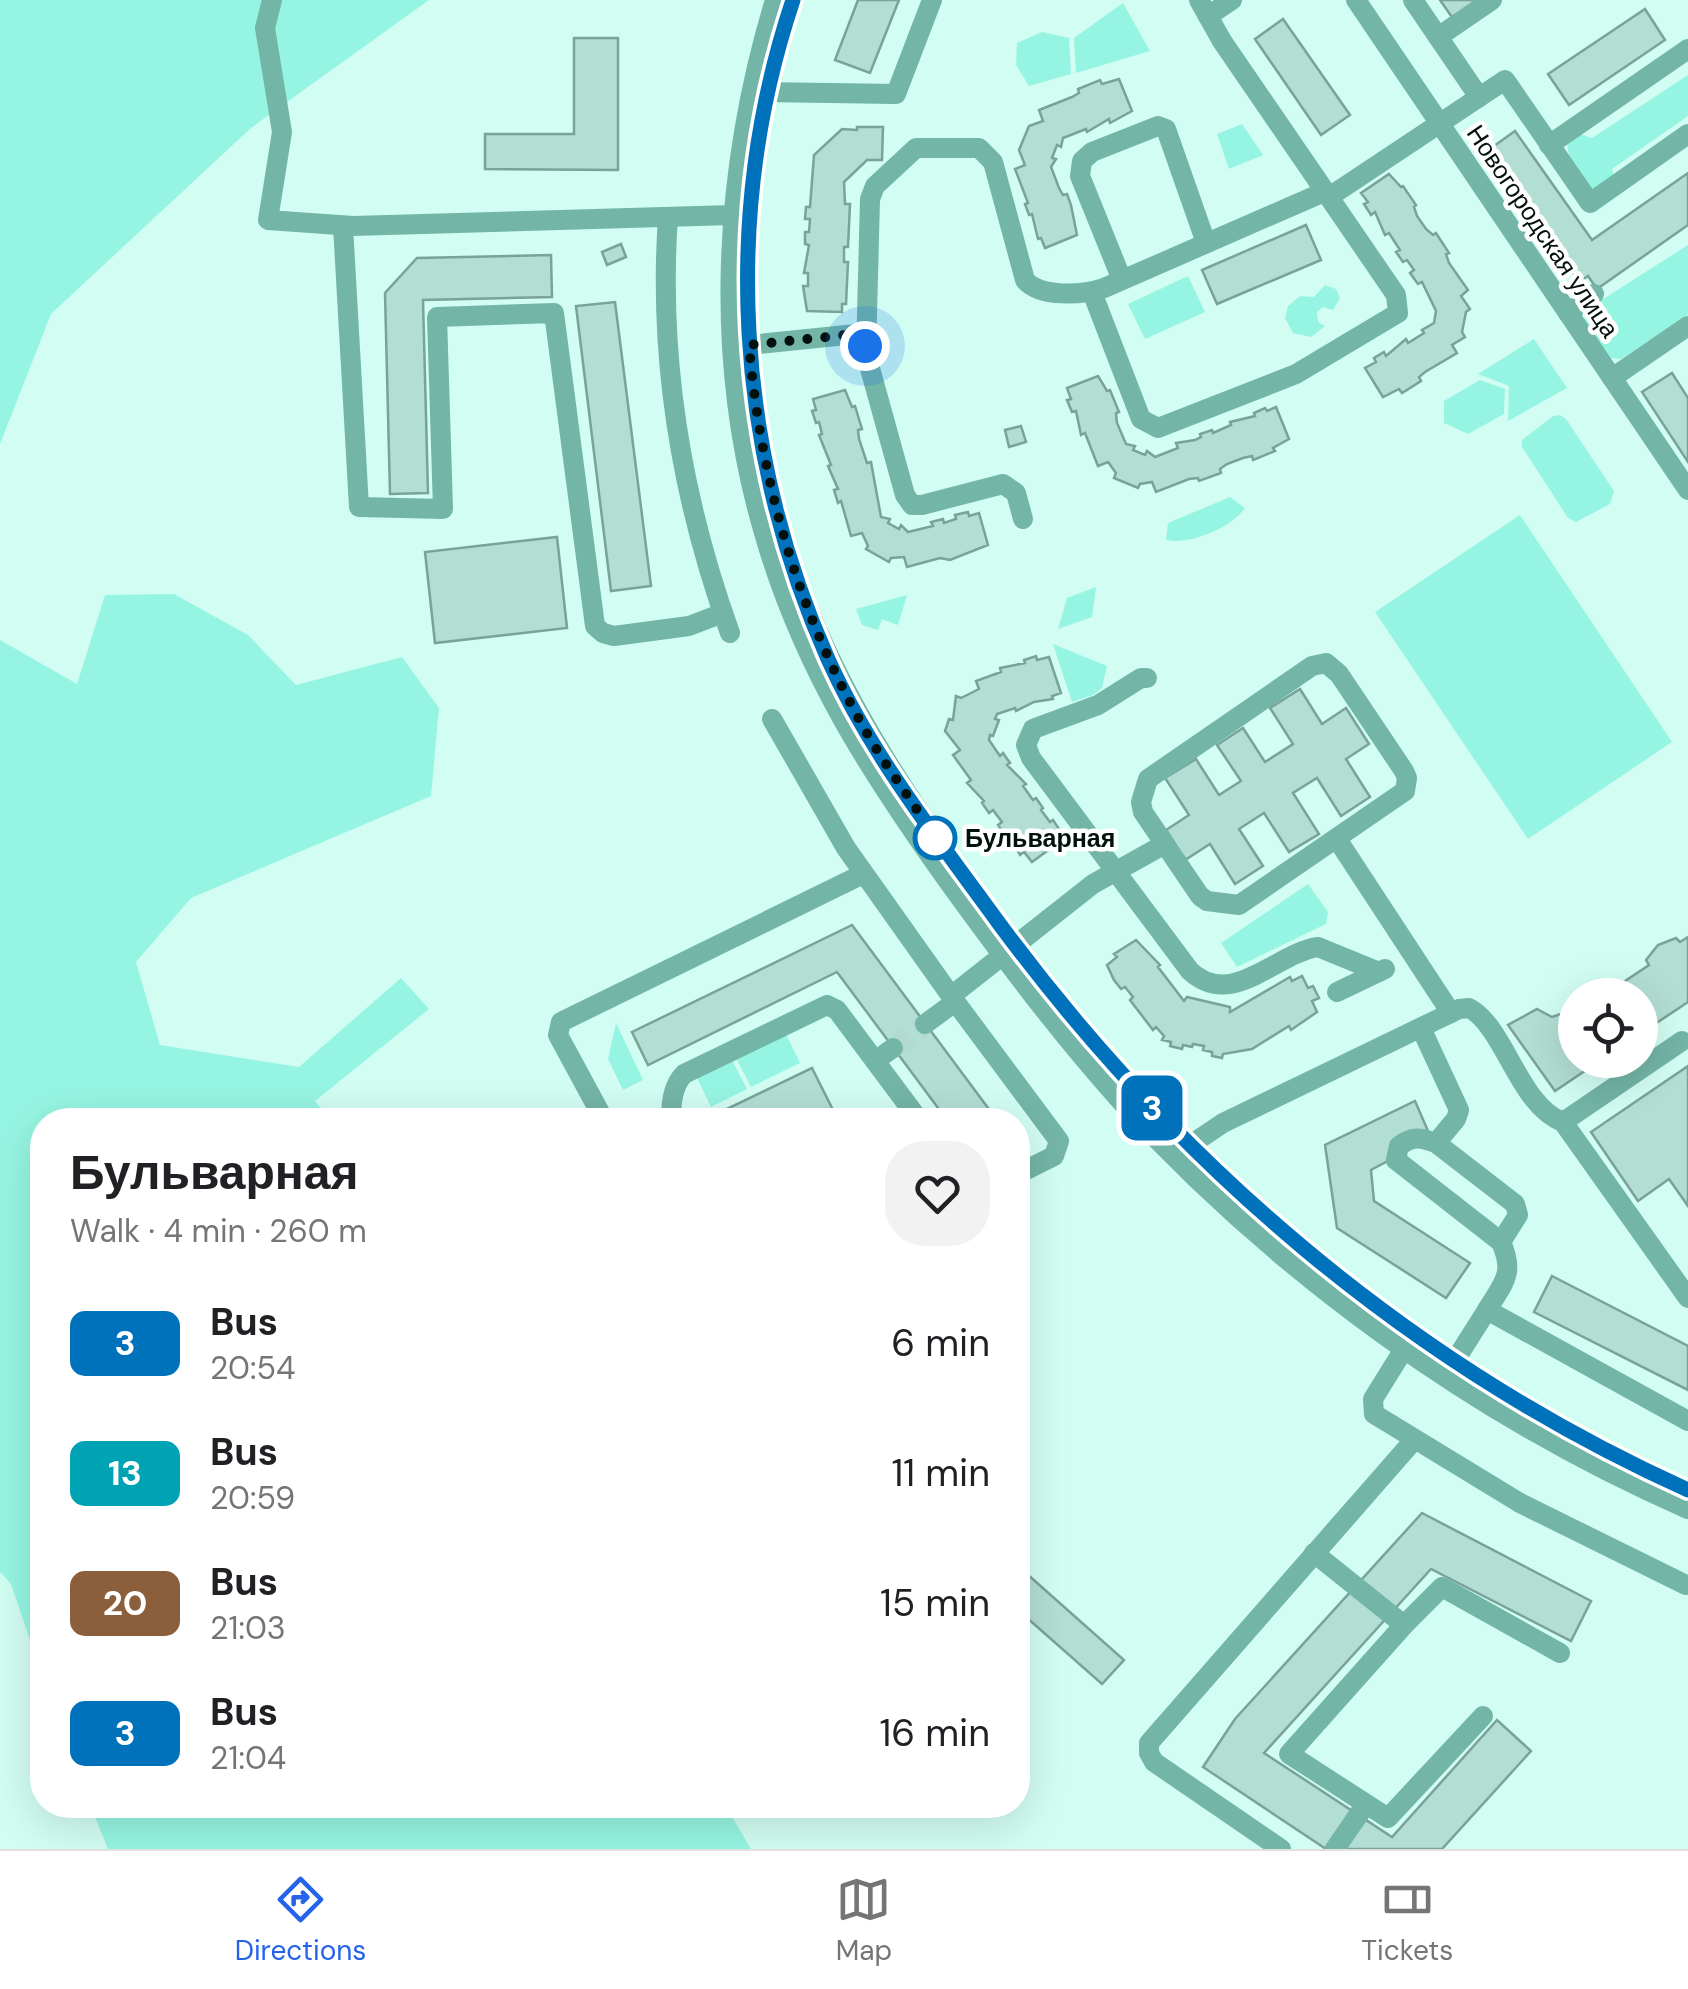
<!DOCTYPE html>
<html lang="en">
<head>
<meta charset="utf-8">
<style>
  body { margin:0; font-family:"DM Sans",sans-serif; background:#f2f2f2; color:#202124; height:100vh; display:flex; flex-direction:column; font-size:38px; white-space:nowrap }
  * { box-sizing:border-box; margin:0 }
  p { font-size:32px; color:#757577 }
  .icon { flex:none; width:55px; height:55px; fill:none; stroke:currentColor; stroke-width:2; stroke-linecap:round; stroke-linejoin:round }
  .map { position:relative; flex:1; overflow:hidden }
  .drawer { position:absolute; left:30px; top:1108px; width:1000px; height:710px; display:flex; flex-direction:column; background:#fff; border-radius:40px; box-shadow:0 10px 40px #0002 }
  .drawer>* { flex:none }
  .badge { padding:0 20px; border-radius:15px; font-size:35px; line-height:65px }
  .fabs { position:absolute; left:1558px; top:978px; display:grid; gap:20px }
  .fabs a { display:grid; place-items:center; width:100px; height:100px; border-radius:50%; background:#fff; box-shadow:0 10px 40px #0002; font-size:50px }
  .you { position:absolute; width:50px; height:50px; margin:-25px; border:8px solid #fff; border-radius:50%; background:#1a73e8; box-shadow:0 0 0 15px #1a73e833 }
  .map>.badge { position:absolute; translate:-50% -50%; box-shadow:0 0 0 5px #fff }
  .round { display:grid; place-items:center; flex:none; width:105px; height:105px; border-radius:40px; background:#f2f2f2 }
  .summary { display:flex; align-items:center; justify-content:space-between; height:170px; padding:0 40px }
  h1 { font-size:48px; font-weight:600; line-height:75px }
  ul { padding:0; list-style:none }
  li { display:flex; align-items:center; gap:30px; height:130px; padding:0 40px }
  li div { flex:1 }
  li b { display:block; font-size:38px }
  li em { font-style:normal }
  li .badge { min-width:110px; font-weight:700; text-align:center }
  .dock { display:flex; justify-content:space-around; align-items:center; height:140px; border-top:2px solid #e0e0e0; background:#fff; font-size:28px; color:#757577 }
  .dock a { display:grid; justify-items:center; gap:5px }
  .dock .selected { color:#2563eb }
  .map>svg:first-child { display:block }
  .green { fill:#96f5e2 }
  .building { fill:#b3ded4; stroke:#79a299; stroke-width:2.5 }
  .lines { fill:none; stroke-linecap:round; stroke-linejoin:round }
  .minor-tunnel { stroke:#b3dad1; stroke-width:20; stroke-dasharray:20 10; stroke-linecap:butt }
  .minor { stroke:#73b5a7; stroke-width:20 }
  .line-casing { stroke:#fff; stroke-width:22 }
  .line { stroke:#0072bc; stroke-width:15 }
  .walk { stroke:#03110e; stroke-width:10; stroke-dasharray:0 18 }
  .stop-dot { fill:#fff; stroke:#0072bc; stroke-width:5 }
  .labels { text-anchor:middle; stroke-width:9; stroke-linejoin:round; paint-order:stroke }
  .street-label { font-size:25px; fill:#03110e; stroke:#fff }
  .stop-label { font-size:25px; font-weight:bold; fill:#03110e; stroke:#fff; text-anchor:start }
</style>
</head>
<body>
<div class="map">
<svg width="1688" height="1849" viewBox="0 0 1688 1849">
  <rect width="100%" height="100%" fill="#d2fdf3"/>
  <g class="green">
    <path d="M0 0H429L251 128 51 314 0 444Z"/>
    <path d="M1123 3 1150 51 1076 73 1074 38Z"/>
    <path d="M1042 32 1069 38 1071 74 1029 86 1016 65 1017 43Z"/>
    <path d="M1688 75V116L1612 169 1615 179 1611 185 1591 189 1569 157 1567 141 1580 134 1592 138Z"/>
    <path d="M1242 124 1263 155 1229 169 1217 134Z"/>
    <path d="M1688 245V315L1621 359 1609 358 1583 321 1586 310Z"/>
    <path d="M1188 276 1205 312 1145 339 1128 304Z"/>
    <path d="M1325 285 1336 289 1340 298 1333 310 1323 307 1317 312 1318 322 1325 326 1311 337 1293 333 1285 318 1288 306 1300 296 1314 297Z"/>
    <path d="M1534 339 1567 388 1508 421 1509 386 1478 374Z"/>
    <path d="M1480 380 1505 389 1504 414 1468 434 1444 423V401Z"/>
    <path d="M1560 415 1566 419 1614 491 1610 504 1576 522 1568 518 1522 447V440L1553 416Z"/>
    <path d="M1230 497 1245 508C1231 528 1190 545 1166 540L1168 523Z"/>
    <path d="M1520 515 1672 742 1528 839 1375 612Z"/>
    <path d="M1096 587 1092 617 1058 629 1067 598Z"/>
    <path d="M174 594 248 635 296 685 402 657 439 708 431 796 191 898 136 962 160 1045 299 1067 401 978 429 1009 315 1101 330 1120H42V1676L11 1584 0 1572V640L77 684 105 595Z"/>
    <path d="M907 595 898 625 882 619 878 630 862 625 856 609Z"/>
    <path d="M1053 644 1107 666 1102 688 1093 695 1072 702Z"/>
    <path d="M1308 884 1328 912 1326 924 1237 967 1221 943Z"/>
    <path d="M616 1023 643 1080 623 1090 608 1059Z"/>
    <path d="M786 1034 800 1063 751 1087 736 1058Z"/>
    <path d="M732 1060 747 1089 711 1107 697 1078Z"/>
    <path d="M90 1805H725L751 1849H108Z"/>
  </g>
  <g class="building">
    <path d="M858 0H899L870 73 835 60Z"/>
    <path d="M1440 0H1483L1454 20Z"/>
    <path d="M1645 9 1665 40 1569 105 1548 74Z"/>
    <path d="M1283 19 1350 115 1321 135 1255 39Z"/>
    <path d="M574 38H618V170L485 169V134H574Z"/>
    <path d="M1119 79 1132 111 1110 123 1109 119 1087 132 1086 129 1063 138 1061 147 1057 145 1052 158 1056 159 1051 167 1059 188 1063 195 1067 194 1071 205 1077 235 1045 248 1041 238 1038 239 1032 214 1029 215 1025 204 1028 203 1015 169 1025 165 1019 150 1029 126 1043 121 1039 110 1072 97 1079 93 1078 89 1100 80 1102 84Z"/>
    <path d="M857 127H883L882 160H867L844 182 845 204H850L848 247H844V262H848L846 304H842V312L807 311 803 286H808V273H804L809 245 805 244V232H809L810 219H805L806 207H810L814 155 842 129 857 130Z"/>
    <path d="M1515 131 1592 240 1688 173V225L1597 289 1588 276 1579 282 1487 151Z"/>
    <path d="M1389 174 1401 187 1403 186 1416 205 1414 207 1417 216 1426 229 1433 235 1436 233 1449 253 1446 254 1449 263 1468 290 1461 296 1470 309 1466 312 1462 332 1465 337 1452 345 1457 353 1425 372 1419 377 1421 381 1402 393 1399 389 1383 397 1365 368 1376 362 1374 358 1384 352 1386 356 1406 339 1408 343 1424 333 1422 330 1434 323 1436 311 1422 282 1418 284 1410 273 1414 270 1407 260 1403 262 1396 252 1400 250 1389 233 1385 235 1375 212 1371 215 1364 204 1368 202 1361 193Z"/>
    <path d="M1306 225 1321 260 1217 304 1202 270Z"/>
    <path d="M621 244 626 257 607 265 602 252Z"/>
    <path d="M551 255 552 297 423 300 428 493 390 494 385 293 417 258Z"/>
    <path d="M615 302 651 586 611 591 576 306Z"/>
    <path d="M1672 373 1688 398V462L1642 392Z"/>
    <path d="M1098 376 1107 391 1110 390 1119 412 1116 413 1117 423 1126 444 1135 446 1133 450 1145 455 1147 451 1155 457 1178 448 1176 443 1195 440 1201 437 1200 434 1212 430 1213 433 1231 425 1230 422 1255 416 1254 413 1265 408 1267 411 1276 407 1289 439 1273 448 1275 451 1253 460 1252 456 1243 458 1227 464 1220 469 1221 473 1199 481 1198 478 1189 479 1156 492 1152 482 1140 484 1138 488 1114 478 1116 473 1108 462 1098 466 1085 433 1081 435 1076 411 1072 412 1067 400 1071 399 1067 388Z"/>
    <path d="M845 390 852 407 855 406 862 429 858 430 859 439 867 463 871 462 881 517 890 519 888 523 899 529 901 525 908 532 933 526 931 522 943 519 944 523 956 519 955 515 968 512 969 516 979 513 988 545 950 560 940 558 907 567 904 557 891 558 889 562 866 549 868 546 862 533 851 536 841 501 838 503 834 490 838 489 828 466 831 465 819 435 822 434 819 422 816 423 812 411 816 410 813 399Z"/>
    <path d="M1021 426 1026 442 1009 447 1005 430Z"/>
    <path d="M557 537 567 628 435 643 425 552Z"/>
    <path d="M1036 656 1037 660 1049 657 1061 693 1052 696 1053 699 1034 702 1016 711 1015 708 997 714 995 719 999 720 993 736 990 735 989 740 1000 756 1003 753 1010 763 1007 765 1026 784 1023 786 1033 800 1036 798 1043 808 1041 810 1050 822 1053 820 1059 829 1056 832 1062 840 1032 862 1024 852 1020 855 1008 833 1005 835 998 825 1002 822 993 810 989 813 982 803 984 801 967 783 971 780 953 755 960 750 945 731 949 719 953 720 956 696 961 698 979 689 976 681 1001 672 1000 668 1025 663 1024 660Z"/>
    <path d="M1300 689 1322 724 1346 708 1369 744 1346 759 1370 797 1341 816 1317 778 1293 793 1319 834 1289 852 1264 813 1239 829 1263 866 1235 884 1210 844 1185 860 1166 830 1189 815 1165 778 1196 759 1219 795 1241 781 1217 745 1243 728 1265 762 1293 744 1270 708Z"/>
    <path d="M852 925 997 1120H947L837 972 648 1065 632 1032Z"/>
    <path d="M1688 937V1002L1640 1034V995H1604L1649 965 1646 960 1658 945 1676 938 1680 942Z"/>
    <path d="M1136 940 1160 965 1158 967 1184 1001 1187 997 1230 1007V1012L1290 977 1292 981 1302 976 1308 988 1313 986 1319 998 1312 1001 1317 1012 1291 1030 1289 1026 1252 1049 1223 1054 1222 1058 1212 1056V1052L1203 1050 1204 1046 1193 1044 1192 1047 1183 1045 1182 1049 1170 1046 1171 1042 1162 1040 1164 1036 1156 1027 1153 1030 1130 1000 1133 997 1125 987 1121 989 1114 980 1107 965 1117 957 1114 954Z"/>
    <path d="M1537 1009 1552 1017 1575 1009V1060H1601L1555 1091 1508 1025Z"/>
    <path d="M1688 1066V1206L1669 1179 1638 1201 1591 1132Z"/>
    <path d="M812 1068 838 1120H704Z"/>
    <path d="M1415 1101 1431 1138 1371 1170 1374 1201 1470 1263 1446 1298 1337 1228 1325 1145Z"/>
    <path d="M1552 1276 1688 1346V1390L1534 1312Z"/>
    <path d="M1422 1513 1591 1601 1571 1641 1431 1569 1264 1753 1392 1837 1497 1720 1531 1751 1442 1849H1326L1203 1767 1235 1719Z"/>
    <path d="M1018 1566 1124 1660 1102 1684 1018 1610Z"/>
  </g>
  <g class="lines">
    <path class="minor-tunnel" d="M893 1048 925 1024"/>
    <g class="minor">
      <path d="M272 0 265 28 282 132 268 220 353 226 732 215"/>
      <path d="M775 0C723 172 713 359 764 533 803 669 871 774 953 888 1006 961 1060 1033 1120 1100 1277 1272 1475 1416 1688 1509"/>
      <path d="M793 0C742 152 733 322 767 479 802 637 886 771 981 899 1031 965 1081 1030 1136 1092 1290 1260 1481 1397 1688 1490"/>
      <path d="M1356 0 1688 490"/>
      <path d="M1413 0 1479 97"/>
      <path d="M1208 16 1232 0"/>
      <path d="M1438 37 1492 0"/>
      <path d="M758 92 896 94 932 0"/>
      <path d="M1549 145 1688 49"/>
      <path d="M1329 197 1505 80 1590 203 1688 134"/>
      <path d="M668 217C658 361 681 497 730 633"/>
      <path d="M343 226 359 507 443 509 437 317 554 313 595 626 603 633 614 636 689 626 723 613"/>
      <path d="M1122 280 1080 176 1082 161 1092 152 1158 126 1166 129 1206 243"/>
      <path d="M1092 292 1141 419 1158 428 1296 374 1398 313 1396 295 1222 41 1199 0"/>
      <path d="M1568 313 1594 294"/>
      <path d="M739 346 866 333"/>
      <path d="M1612 378 1688 326"/>
      <path d="M1023 519 1016 493 1003 484 922 505H912L905 495 866 354 870 199 875 186 916 148H979L993 162 1025 280C1040 298 1083 295 1104 288L1324 192"/>
      <path d="M1326 663 1339 674 1404 771 1407 778 1405 791 1239 905 1207 901 1200 896 1143 812 1141 802 1148 779 1312 666Z"/>
      <path d="M1147 678H1141L1098 705 1033 729 1026 745 1031 758 1190 971C1232 1010 1276 953 1318 947L1379 972"/>
      <path d="M772 719 846 848 951 996"/>
      <path d="M1337 839 1451 1013"/>
      <path d="M1337 992 1385 969"/>
      <path d="M925 1024 955 1002"/>
      <path d="M1421 1028 1459 1110 1456 1119 1436 1143C1420 1137 1412 1136 1399 1146L1396 1160 1501 1242C1515 1274 1504 1282 1487 1310"/>
      <path d="M875 1061 893 1048"/>
      <path d="M604 1120 558 1035 561 1022 863 874"/>
      <path d="M672 1120C670 1105 673 1085 684 1074L827 1005 837 1010 919 1120"/>
      <path d="M1563 1122 1682 1041"/>
      <path d="M1436 1143 1515 1204 1518 1215 1501 1242"/>
      <path d="M1180 1152 1223 1123 1459 1009 1469 1008C1505 1027 1519 1106 1563 1122L1688 1298"/>
      <path d="M1018 1174 1054 1156 1059 1141 951 996 1093 884 1165 844"/>
      <path d="M1409 1341 1373 1399 1374 1414 1520 1503 1686 1585"/>
      <path d="M1449 1370 1487 1310 1688 1421"/>
      <path d="M1314 1553 1404 1625 1442 1587 1560 1653"/>
      <path d="M1404 1625 1289 1754 1388 1818 1483 1716"/>
      <path d="M1281 1849 1154 1762 1149 1753V1743L1414 1440"/>
      <path d="M1335 1849 1366 1804"/>
    </g>
  </g>
  <g class="lines">
    <defs>
      <path id="line" d="M793 0C721 215 736 452 828 659 871 755 937 838 998 922 1178 1166 1411 1365 1688 1490"/>
    </defs>
    <use href="#line" class="line-casing"/>
    <use href="#line" class="line"/>
    <path class="walk" d="M865 346 866 333 749 345C761 485 800 620 872 742 892 775 915 805 935 838"/>
  </g>
  <circle class="stop-dot" cx="935" cy="838" r="20"/>
  <g class="labels">
    <g class="street-label">
      <text transform="translate(1543 231) rotate(56)" y="9">Новогородская улица</text>
    </g>
    <g class="stop-label">
      <text x="965" y="847">Бульварная</text>
    </g>
  </g>
</svg>
<div class="fabs">
<a><svg class="icon" aria-label="locate" viewBox="0 0 24 24"><circle cx="12" cy="12" r="6"/><path d="M12 2v4M12 18v4M2 12h4M18 12h4"/></svg></a>
</div>
<div class="you" style="left:865px;top:346px"></div>
<b class="badge" style="left:1152px;top:1108px;background:#0072bc;color:#fff">3</b>
<section class="drawer">
<div class="summary"><div><h1>Бульварная</h1><p>Walk · 4 min · 260 m</p></div><a class="round"><svg class="icon" aria-label="heart" viewBox="0 0 24 24"><path d="M12 20l-8-8c-3-5 5-10 8-4 3-6 11-1 8 4z"/></svg></a></div>
<ul>
<li><span class="badge" style="background:#0072bc;color:#fff">3</span><div><b>Bus</b><p>20:54</p></div><em>6 min</em></li>
<li><span class="badge" style="background:#00a3b4;color:#fff">13</span><div><b>Bus</b><p>20:59</p></div><em>11 min</em></li>
<li><span class="badge" style="background:#8b5e3c;color:#fff">20</span><div><b>Bus</b><p>21:03</p></div><em>15 min</em></li>
<li><span class="badge" style="background:#0072bc;color:#fff">3</span><div><b>Bus</b><p>21:04</p></div><em>16 min</em></li>
</ul>
</section>
</div>
<nav class="dock">
<a class="selected"><svg class="icon" aria-label="directions" viewBox="0 0 24 24"><path d="M12 3l9 9-9 9-9-9zM9 14v-3h6M13 9l2 2-2 2"/></svg>Directions</a>
<a><svg class="icon" aria-label="map" viewBox="0 0 24 24"><path d="M3 6l6-2 6 2 6-2v14l-6 2-6-2-6 2zM9 4v14M15 6v14"/></svg>Map</a>
<a><svg class="icon" aria-label="tickets" viewBox="0 0 24 24"><path d="M3 7h18v10H3zM15 7v10"/></svg>Tickets</a>
</nav>
</body>
</html>
